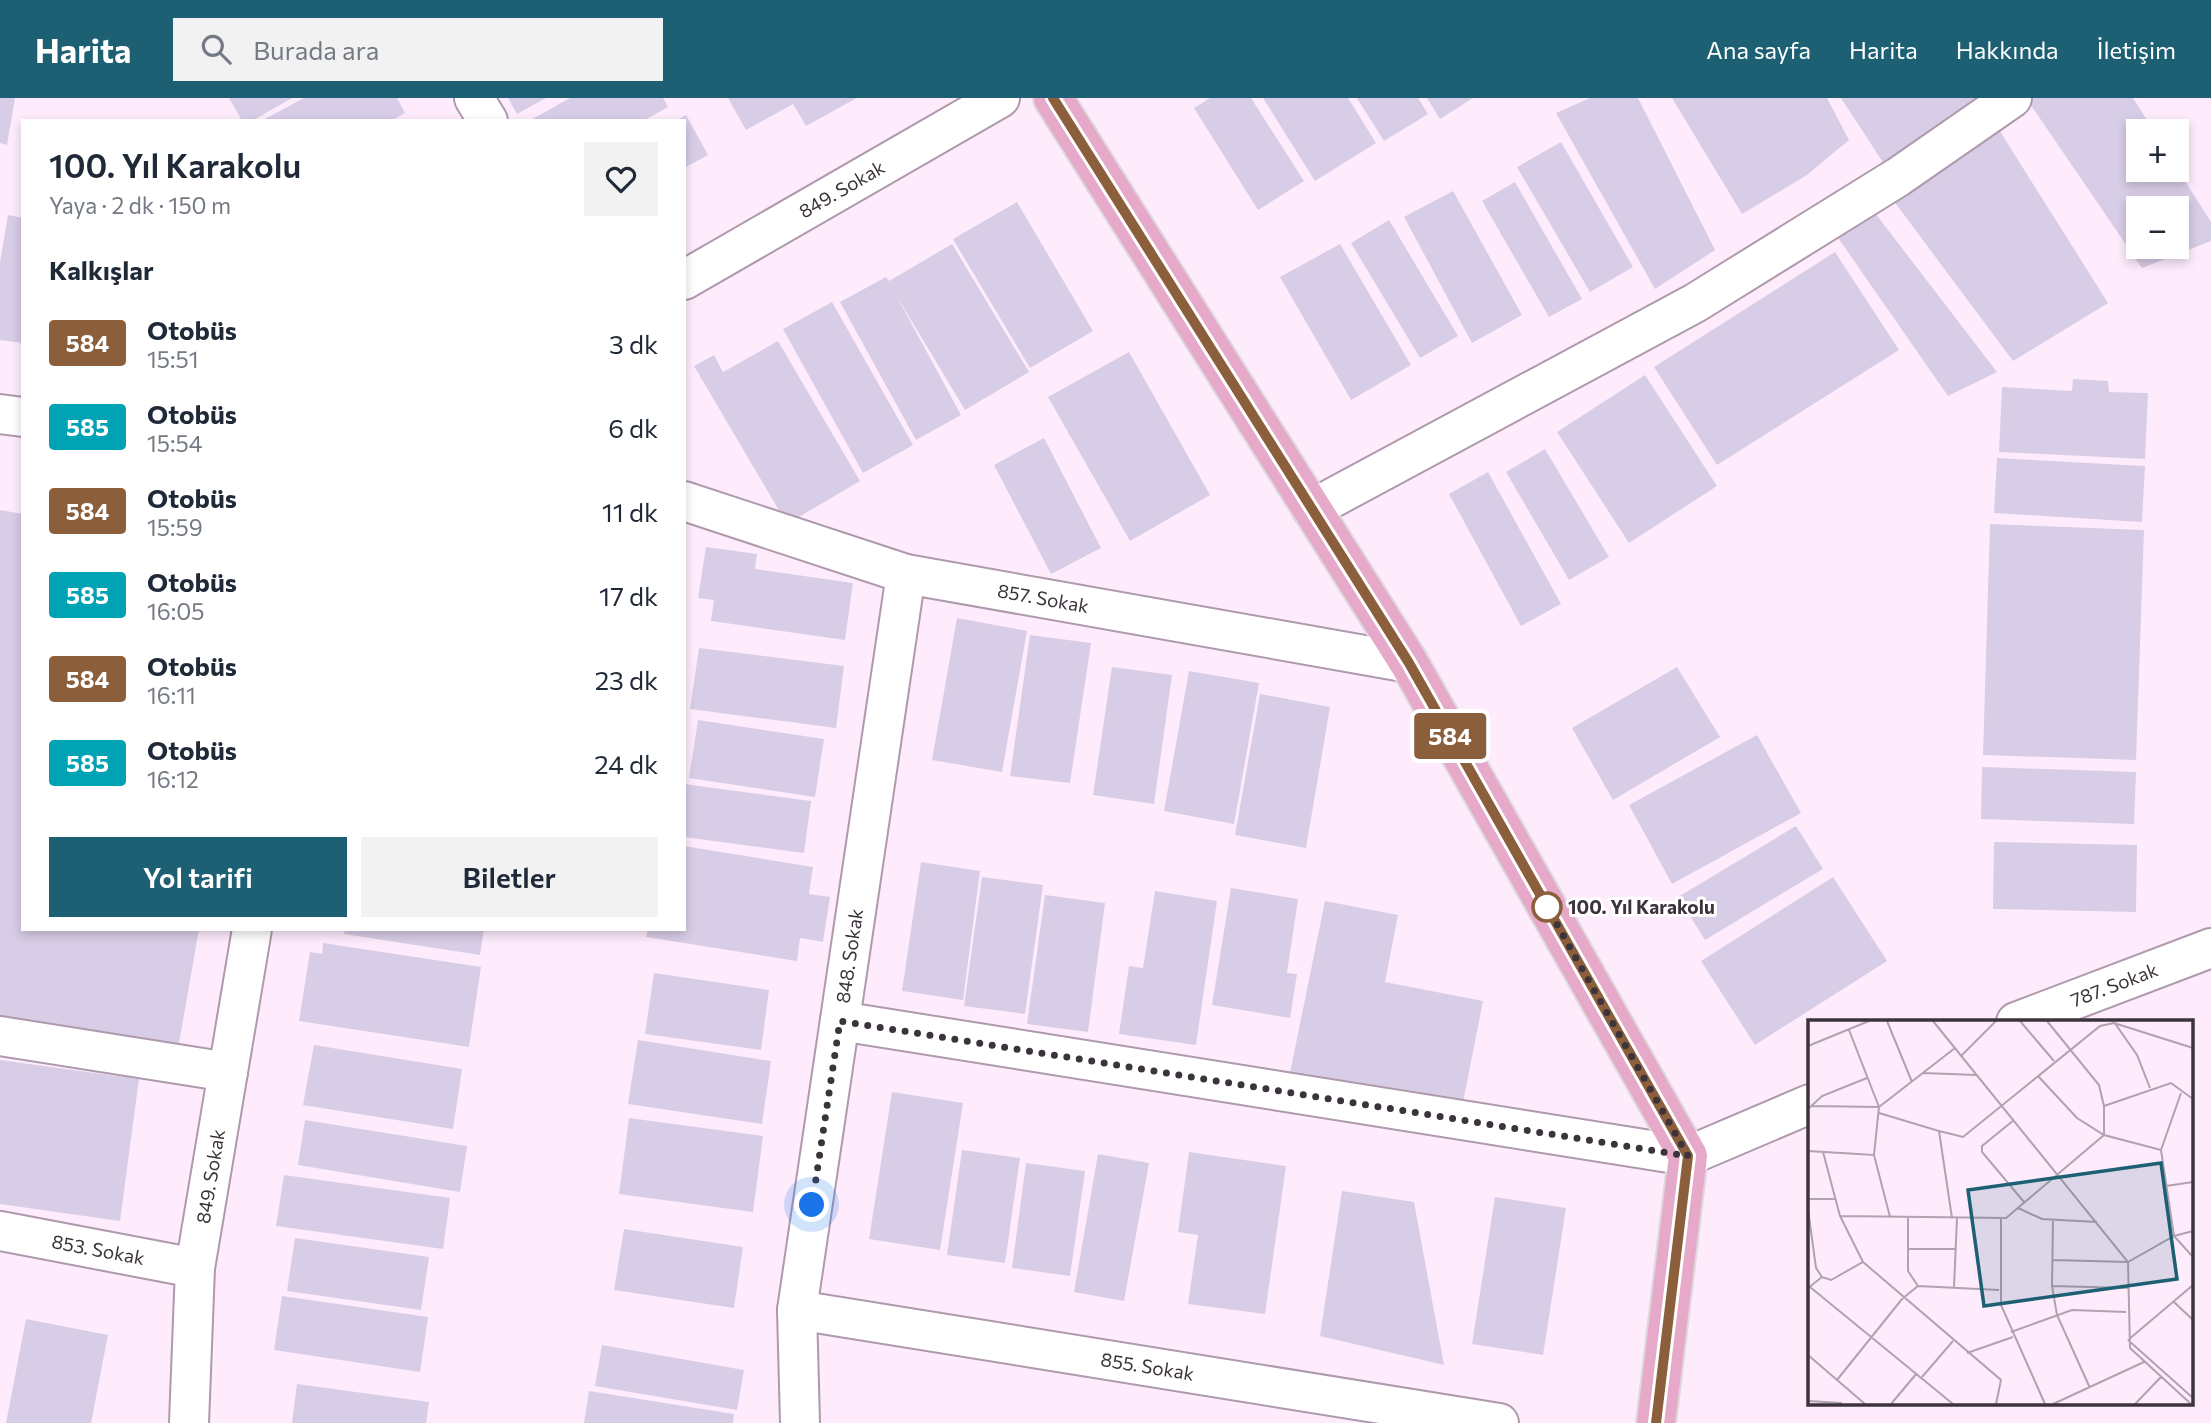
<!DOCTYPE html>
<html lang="tr">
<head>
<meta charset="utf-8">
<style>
  body { margin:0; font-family:Commissioner,sans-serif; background:#f2f2f3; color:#1f2937; height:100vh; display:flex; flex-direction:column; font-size:26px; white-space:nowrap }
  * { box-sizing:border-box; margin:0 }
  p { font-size:23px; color:#747a83 }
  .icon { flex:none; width:38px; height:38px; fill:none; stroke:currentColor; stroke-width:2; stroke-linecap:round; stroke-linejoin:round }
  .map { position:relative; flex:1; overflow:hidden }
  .side { position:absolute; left:21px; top:21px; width:665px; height:812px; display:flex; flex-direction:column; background:#fff; border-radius:0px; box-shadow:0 4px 10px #0003 }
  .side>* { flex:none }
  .badge { padding:0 14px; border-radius:5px; font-size:24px; line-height:46px }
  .buttons { position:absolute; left:2126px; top:21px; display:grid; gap:14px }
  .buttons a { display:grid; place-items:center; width:63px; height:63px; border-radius:0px; background:#fff; box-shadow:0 4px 10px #0003; font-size:35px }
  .you { position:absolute; width:35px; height:35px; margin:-18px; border:5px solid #fff; border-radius:50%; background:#1a73e8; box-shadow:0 0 0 10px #1a73e833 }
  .map>.badge { position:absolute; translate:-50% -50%; box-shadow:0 0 0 4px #fff }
  h2 { padding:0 28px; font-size:26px; line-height:63px }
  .round { display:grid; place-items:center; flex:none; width:74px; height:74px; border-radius:0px; background:#f2f2f3 }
  .headline { display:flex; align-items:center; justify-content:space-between; height:119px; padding:0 28px }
  h1 { font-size:33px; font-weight:600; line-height:52px }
  .cta { display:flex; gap:14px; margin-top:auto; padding:14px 28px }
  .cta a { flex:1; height:80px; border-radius:0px; background:#1d6073; color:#fff; font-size:28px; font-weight:600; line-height:80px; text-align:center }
  .cta a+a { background:#f2f2f3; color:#1f2937 }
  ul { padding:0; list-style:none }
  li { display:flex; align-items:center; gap:21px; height:84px; padding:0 28px }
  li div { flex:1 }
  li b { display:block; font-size:26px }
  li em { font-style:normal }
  li .badge { min-width:77px; font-weight:700; text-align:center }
  header { display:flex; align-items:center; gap:42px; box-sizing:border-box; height:98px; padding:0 35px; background:#1d6073; color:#fff }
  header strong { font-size:33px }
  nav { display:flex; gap:38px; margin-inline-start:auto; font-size:24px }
  .search { width:490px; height:63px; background:#f2f2f3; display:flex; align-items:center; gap:18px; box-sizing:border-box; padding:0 24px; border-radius:0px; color:#747a83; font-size:26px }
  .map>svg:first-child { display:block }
  .building { fill:#d8cde6; fill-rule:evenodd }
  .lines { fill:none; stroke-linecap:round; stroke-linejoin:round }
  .minor-casing { stroke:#ae99ad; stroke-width:42 }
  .major-casing { stroke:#dcdadc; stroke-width:42 }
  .minor { stroke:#fff; stroke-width:38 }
  .major { stroke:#e6a9c9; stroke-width:38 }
  .line-casing { stroke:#fff; stroke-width:16 }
  .line { stroke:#8b5e3c; stroke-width:10 }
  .walk { stroke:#3c343c; stroke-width:7; stroke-dasharray:0 12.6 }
  .stop-dot { fill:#fff; stroke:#8b5e3c; stroke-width:3.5 }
  .labels { text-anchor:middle; stroke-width:6; stroke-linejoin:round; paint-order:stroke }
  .street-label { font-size:19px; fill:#3c343c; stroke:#fff }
  .stop-label { font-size:19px; font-weight:bold; fill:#3c343c; stroke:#fff; text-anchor:start }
  .inset-road { fill:none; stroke:#b0a2b0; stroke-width:2 }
  .view { fill:#1d6073; fill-opacity:0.15; stroke:#1d6073; stroke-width:3.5 }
  .inset-edge { fill:none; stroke:#3c343c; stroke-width:3.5 }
</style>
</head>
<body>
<header>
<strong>Harita</strong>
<div class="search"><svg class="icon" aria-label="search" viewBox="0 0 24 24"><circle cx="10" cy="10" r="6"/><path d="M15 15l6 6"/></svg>Burada ara</div>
<nav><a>Ana sayfa</a><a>Harita</a><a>Hakkında</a><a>İletişim</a></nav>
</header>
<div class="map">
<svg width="2211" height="1325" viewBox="0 0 2211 1325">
  <rect width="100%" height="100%" fill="#feecfd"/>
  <g class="building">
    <path d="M0 0H15L7 47 0 45Z"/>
    <path d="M229 0H292L252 23H242Z"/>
    <path d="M304 0H397L405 15 391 23H261Z"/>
    <path d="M508 0H546L517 16Z"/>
    <path d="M570 0H663L668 9 643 23H529Z"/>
    <path d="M728 0H857L806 28 793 6 746 32Z"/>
    <path d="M1210 0H1251L1304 83 1258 112 1194 10Z"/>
    <path d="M1263 0H1348L1376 45 1315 83Z"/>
    <path d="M1357 0H1418L1428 16 1384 43Z"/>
    <path d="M1427 0H1473L1440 21Z"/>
    <path d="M1590 0H1638L1715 152 1655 191 1556 15Z"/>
    <path d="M1672 0H1827L1849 42 1807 77 1742 116Z"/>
    <path d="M1841 0H1994L1886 69Z"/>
    <path d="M2026 0H2133L2154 33H2138V72H2178L2211 124V143L2142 170ZM2138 110H2177V149H2138Z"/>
    <path d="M686 17 708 57 684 70V23H676Z"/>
    <path d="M1996 27 2108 205 2013 263 1893 102Z"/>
    <path d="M1561 44 1633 169 1590 194 1517 69Z"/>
    <path d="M1515 84 1582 201 1549 219 1482 103Z"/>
    <path d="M1453 93 1522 217 1472 245 1404 119Z"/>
    <path d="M1017 104 1093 233 1030 270 953 141Z"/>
    <path d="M1875 115 1997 274 1948 298 1834 134Z"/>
    <path d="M8 117 23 120V245L0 242V165Z"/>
    <path d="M1389 122 1458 238 1420 260 1351 145Z"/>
    <path d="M952 146 1029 274 965 312 896 197 961 317 916 342 840 204 886 179 889 183Z"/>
    <path d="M1340 146 1411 267 1351 302 1280 179Z"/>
    <path d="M1835 154 1899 252 1717 367 1654 269Z"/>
    <path d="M832 204 913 347 863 375 783 231Z"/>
    <path d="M778 243 860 383 787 426 694 268 714 257 723 274Z"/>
    <path d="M1129 254 1210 397 1130 443 1048 299Z"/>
    <path d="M1645 277 1717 388 1629 445 1557 334Z"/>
    <path d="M2073 281 2108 283 2109 294 2148 295 2145 361 1999 354 2002 289 2072 293Z"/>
    <path d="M1044 340 1101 450 1051 476 994 367Z"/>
    <path d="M1545 351 1609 459 1569 482 1506 374Z"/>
    <path d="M1997 360 2145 368 2142 424 1994 415Z"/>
    <path d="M1488 374 1561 506 1521 528 1449 396Z"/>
    <path d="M0 412 23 416V831H199L178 951 0 920Z"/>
    <path d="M1990 426 2144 432 2136 662 1983 657Z"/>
    <path d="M706 449 757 456 755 471 853 485 845 542 711 523 714 502 698 500Z"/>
    <path d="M957 520 1027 533 1002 674 932 662Z"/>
    <path d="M1030 537 1091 545 1070 685 1010 678Z"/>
    <path d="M699 550 844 568 836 630 690 611Z"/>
    <path d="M1112 569 1172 577 1154 706 1093 697Z"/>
    <path d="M1677 569 1720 639 1613 702 1572 630Z"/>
    <path d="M1189 573 1259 585 1234 726 1164 713Z"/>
    <path d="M1260 596 1330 609 1306 750 1235 737Z"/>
    <path d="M698 622 824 641 815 699 689 680Z"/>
    <path d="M1757 637 1801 715 1672 786 1629 707Z"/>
    <path d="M1982 669 2136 674 2134 726 1981 721Z"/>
    <path d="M684 686 811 703 804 755 684 739Z"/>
    <path d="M1796 728 1823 771 1705 842 1678 799Z"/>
    <path d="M1994 744 2137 747 2136 814 1993 811Z"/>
    <path d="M684 748 813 769 809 796 830 799 823 844 800 840 797 863 646 839 648 831H684Z"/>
    <path d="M921 764 980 773 963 902 902 893Z"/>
    <path d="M982 779 1043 787 1025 916 964 908Z"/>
    <path d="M1833 779 1887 863 1755 947 1701 863Z"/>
    <path d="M1231 790 1298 801 1287 875 1297 876 1290 920 1212 907Z"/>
    <path d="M1155 793 1217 803 1196 947 1119 936 1129 868 1143 870Z"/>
    <path d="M1045 797 1105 805 1088 934 1027 926Z"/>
    <path d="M1325 803 1398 817 1385 884 1483 903 1462 1009 1290 975Z"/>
    <path d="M345 831H484L480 857 344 836Z"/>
    <path d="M323 845 481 869 469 949 299 923 310 854 322 856Z"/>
    <path d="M654 875 769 892 761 952 645 936Z"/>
    <path d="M638 942 771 963 762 1026 628 1006Z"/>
    <path d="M314 947 462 971 453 1031 303 1007Z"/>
    <path d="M0 962 139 981 120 1123 0 1106Z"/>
    <path d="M892 994 963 1005 940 1152 869 1141Z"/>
    <path d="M629 1020 763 1038 753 1114 619 1096Z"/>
    <path d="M305 1022 467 1048 460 1094 298 1067Z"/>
    <path d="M962 1052 1020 1060 1005 1165 947 1157Z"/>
    <path d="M1189 1054 1286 1068 1265 1216 1188 1206 1198 1137 1178 1134Z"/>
    <path d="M1098 1056 1149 1065 1124 1203 1074 1194Z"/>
    <path d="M1026 1065 1085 1073 1070 1178 1012 1170Z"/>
    <path d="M284 1077 450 1100 443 1151 276 1128Z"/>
    <path d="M1342 1093 1414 1104 1444 1267 1320 1238Z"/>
    <path d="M1495 1099 1566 1110 1543 1257 1472 1246Z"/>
    <path d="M624 1131 743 1149 734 1210 614 1192Z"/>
    <path d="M295 1140 429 1159 421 1212 287 1193Z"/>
    <path d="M282 1198 428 1219 420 1274 274 1252Z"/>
    <path d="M26 1221 108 1237 91 1325H6Z"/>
    <path d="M602 1247 744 1272 737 1312 595 1288Z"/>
    <path d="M297 1286 429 1304 426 1325H292Z"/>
    <path d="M589 1293 734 1316 733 1325H584Z"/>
  </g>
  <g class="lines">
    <defs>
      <g id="minor">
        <path d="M474 0 488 23"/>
        <path id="s1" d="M684 182 1000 0"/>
        <path d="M0 316 23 319"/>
        <path id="s2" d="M684 403 906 476 1409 565"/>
        <path d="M1312 411 1695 205 1898 79 2012 0"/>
        <path d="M840 923 1688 1058 1810 1006"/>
        <path id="s3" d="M2016 924 2211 850"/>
        <path d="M0 938 228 974"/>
        <path id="s4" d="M0 1133 195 1170"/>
        <path id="s5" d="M797 1212 1499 1325"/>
        <path id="s6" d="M189 1325 195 1170 252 831"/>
        <path id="s7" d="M800 1325 797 1212 906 476"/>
      </g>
      <path id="major" d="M1053 0 1409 565 1688 1058 1656 1325"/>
    </defs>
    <use href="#minor" class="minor-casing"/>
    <use href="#major" class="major-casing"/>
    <use href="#minor" class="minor"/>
    <use href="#major" class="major"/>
  </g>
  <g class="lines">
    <defs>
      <path id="line" d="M1053 0 1409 565 1688 1058 1656 1325"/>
    </defs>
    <use href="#line" class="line-casing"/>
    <use href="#line" class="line"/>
    <path class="walk" d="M812 1107 840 923 1688 1058 1542 800 1547 809"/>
  </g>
  <circle class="stop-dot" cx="1547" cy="809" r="14"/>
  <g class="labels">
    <g class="street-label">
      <text dy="7" stroke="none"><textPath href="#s1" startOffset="182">849. Sokak</textPath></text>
      <text dy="7" stroke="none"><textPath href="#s2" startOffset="373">857. Sokak</textPath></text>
      <text dy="7" stroke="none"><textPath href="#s7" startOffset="471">848. Sokak</textPath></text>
      <text dy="7" stroke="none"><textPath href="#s3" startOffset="105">787. Sokak</textPath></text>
      <text dy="7" stroke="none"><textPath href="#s6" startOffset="248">849. Sokak</textPath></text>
      <text dy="7" stroke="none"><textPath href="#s4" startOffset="100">853. Sokak</textPath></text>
      <text dy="7" stroke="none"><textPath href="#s5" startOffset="355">855. Sokak</textPath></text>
    </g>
    <g class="stop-label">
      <text x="1568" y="816">100. Yıl Karakolu</text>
    </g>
  </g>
  <g transform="translate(1808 922)">
    <rect width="385" height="385" fill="#feecfd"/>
    <path class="inset-road" d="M79 1 104 62M125 1 320 242 322 328 383 384M212 1 246 41M306 2 329 35 342 68M306 3 385 28M41 10 71 87M0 26 61 1M153 36 188 1M115 53 169 55M230 56 269 98 296 115 353 130M373 73 353 130 366 216 385 237M3 86 71 87M296 86 363 63 385 79M0 89 14 76 59 58M71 93 131 111 144 198M206 100 174 126V132L216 182M131 111 155 117 292 6 306 3M0 131 66 135 71 87 147 28M15 132 32 196 55 242M66 135 82 197M358 166 385 162M0 179H28M210 188 234 199 289 202M0 189 8 248 14 257M32 196 198 198 296 115V86L291 65 239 1M100 197V251L110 266M193 198V285L237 384M245 201 244 266 249 295 282 368M100 229H147M245 240 320 242 366 216 385 211M244 266 321 268M2 267 145 384M146 267 149 198M0 268 14 257 23 260 55 242 193 360 188 384M366 282 385 300M203 312 264 290 318 292M320 320 385 265M320 320 385 378M159 333 205 317M0 335 57 384M114 357 145 321M29 360 94 279 110 266 191 270M0 381 34 383M83 384 109 353M245 384 336 342M327 384 353 357"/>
    <path class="view" d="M353 143 369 259 176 286 160 170Z"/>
    <rect width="385" height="385" class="inset-edge"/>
  </g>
</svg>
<div class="buttons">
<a>+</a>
<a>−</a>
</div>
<div class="you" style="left:812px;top:1107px"></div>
<b class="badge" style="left:1450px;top:638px;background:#8b5e3c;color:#fff">584</b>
<section class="side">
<div class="headline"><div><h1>100. Yıl Karakolu</h1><p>Yaya · 2 dk · 150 m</p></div><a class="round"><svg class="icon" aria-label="heart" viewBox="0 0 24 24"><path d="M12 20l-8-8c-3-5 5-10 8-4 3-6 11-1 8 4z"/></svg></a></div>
<h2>Kalkışlar</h2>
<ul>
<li><span class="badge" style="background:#8b5e3c;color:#fff">584</span><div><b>Otobüs</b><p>15:51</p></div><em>3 dk</em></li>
<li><span class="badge" style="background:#00a3b4;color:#fff">585</span><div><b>Otobüs</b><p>15:54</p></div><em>6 dk</em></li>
<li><span class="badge" style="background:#8b5e3c;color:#fff">584</span><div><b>Otobüs</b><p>15:59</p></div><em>11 dk</em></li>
<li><span class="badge" style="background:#00a3b4;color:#fff">585</span><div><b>Otobüs</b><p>16:05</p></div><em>17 dk</em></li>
<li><span class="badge" style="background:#8b5e3c;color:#fff">584</span><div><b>Otobüs</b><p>16:11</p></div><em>23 dk</em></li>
<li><span class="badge" style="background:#00a3b4;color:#fff">585</span><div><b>Otobüs</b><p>16:12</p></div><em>24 dk</em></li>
</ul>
<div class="cta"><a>Yol tarifi</a><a>Biletler</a></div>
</section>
</div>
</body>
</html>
